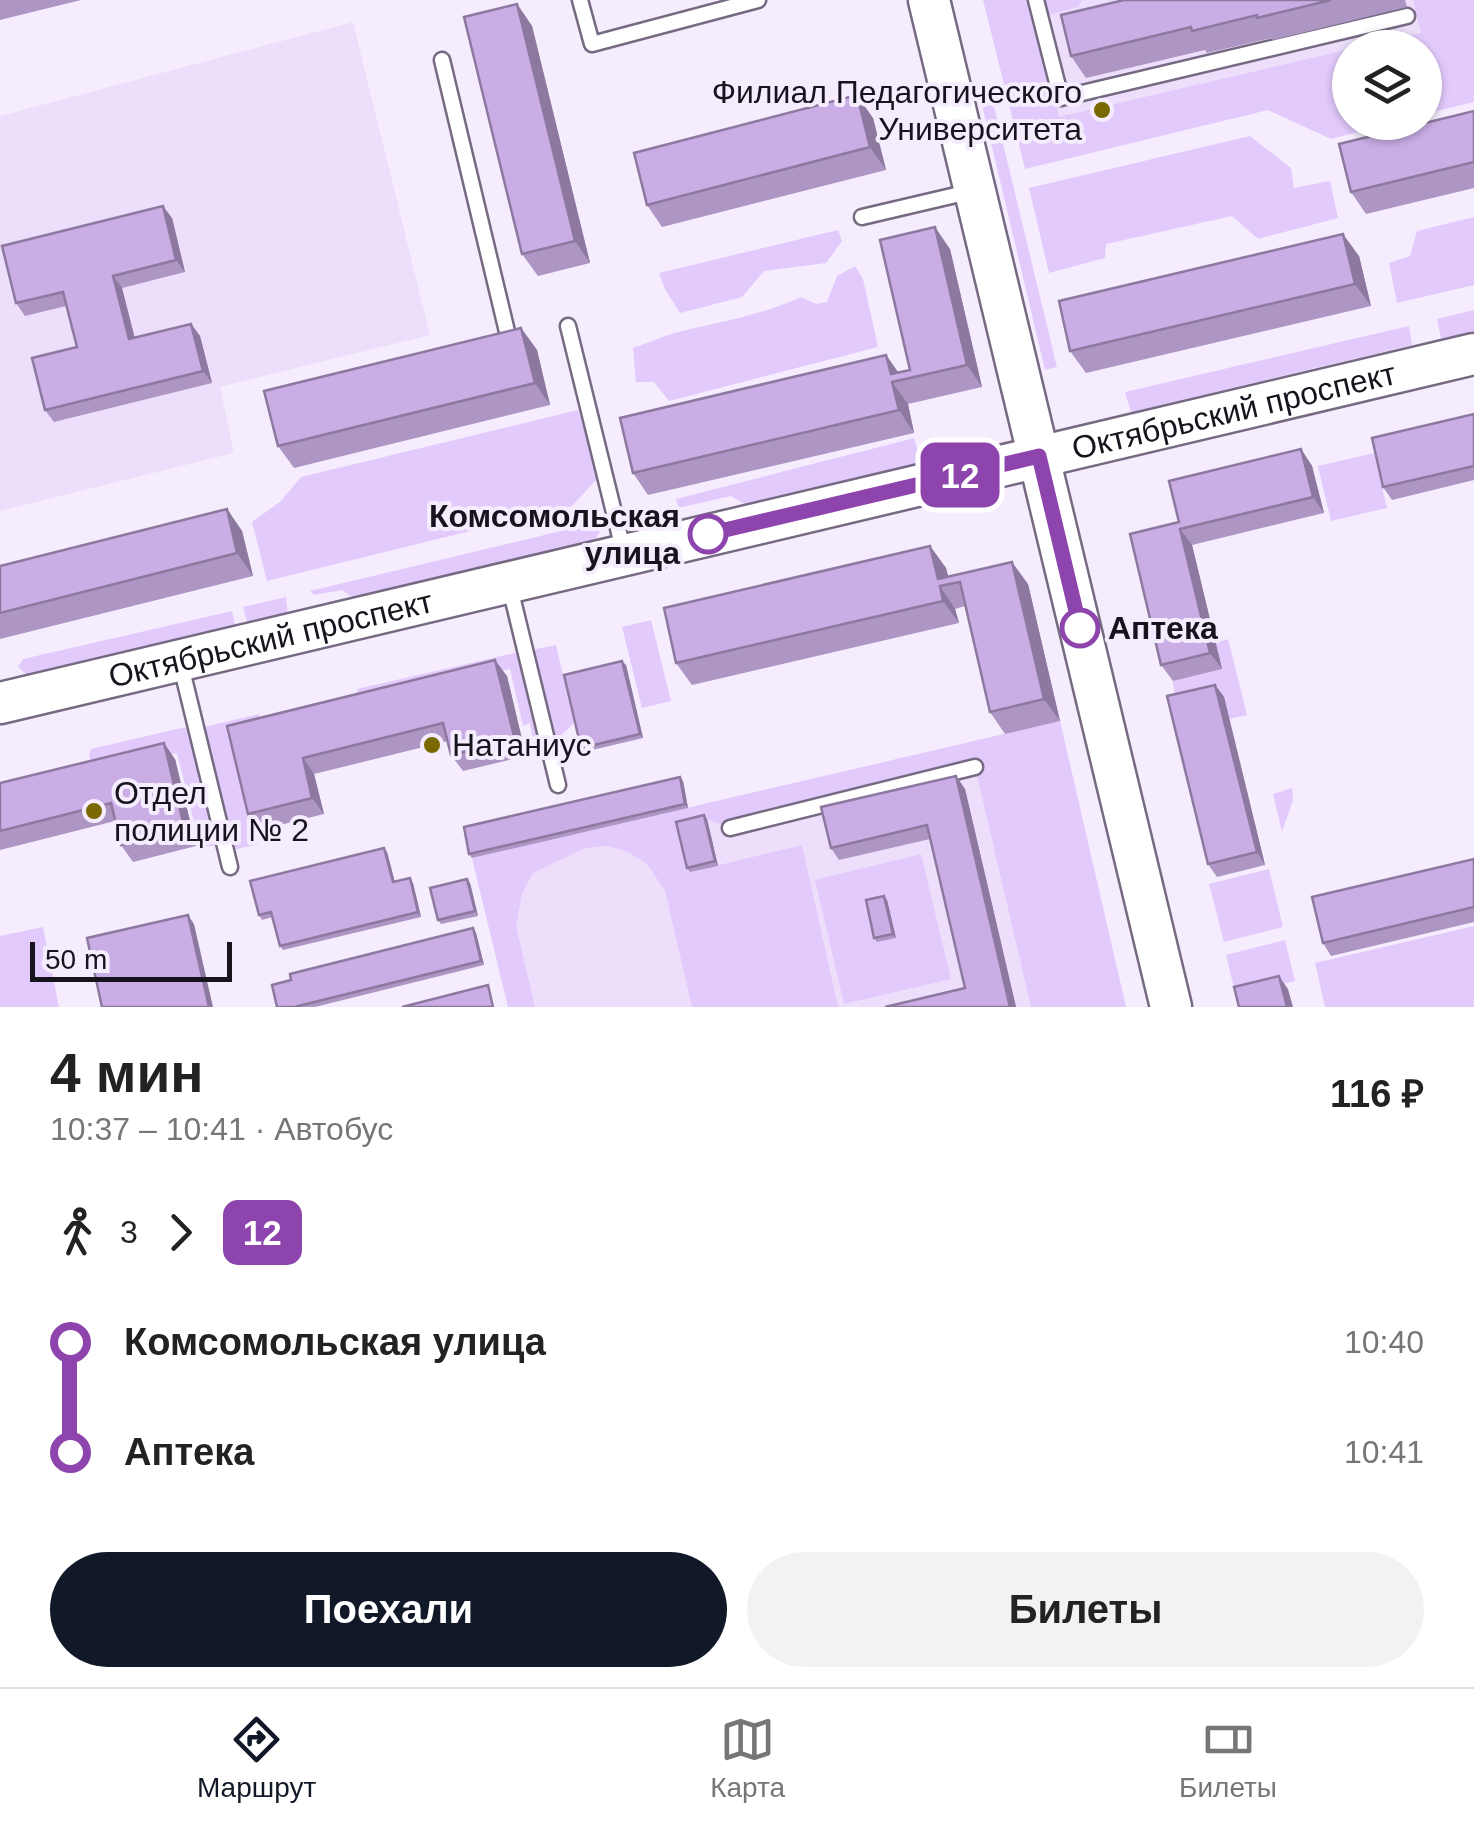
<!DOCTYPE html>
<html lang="ru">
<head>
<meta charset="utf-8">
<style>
  body { margin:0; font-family:Arial,sans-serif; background:#f2f2f2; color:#222; height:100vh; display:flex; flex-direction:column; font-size:38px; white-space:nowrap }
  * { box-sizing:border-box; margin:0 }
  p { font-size:32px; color:#767676 }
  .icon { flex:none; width:55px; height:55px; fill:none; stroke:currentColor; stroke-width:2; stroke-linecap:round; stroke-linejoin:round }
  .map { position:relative; height:1007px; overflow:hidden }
  .side { display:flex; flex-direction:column; background:#fff; flex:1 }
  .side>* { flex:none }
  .badge { padding:0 20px; border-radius:15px; font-size:35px; line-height:65px }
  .fabs { position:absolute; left:1332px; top:30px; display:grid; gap:20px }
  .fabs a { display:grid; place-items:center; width:110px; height:110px; border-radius:50%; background:#fff; box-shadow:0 2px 8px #0004; font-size:50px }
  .scale { position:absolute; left:30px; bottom:25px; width:202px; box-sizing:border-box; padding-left:10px; border:5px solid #18141d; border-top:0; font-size:28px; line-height:35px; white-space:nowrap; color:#18141d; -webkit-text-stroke:8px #f5edfe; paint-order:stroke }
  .map>.badge { position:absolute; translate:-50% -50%; box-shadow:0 0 0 5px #fff }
  .legs { display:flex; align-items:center; gap:15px; height:110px; padding:0 50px; font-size:32px }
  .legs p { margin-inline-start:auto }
  .headline { display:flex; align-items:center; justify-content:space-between; height:170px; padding:0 50px }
  h1 { font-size:55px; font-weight:600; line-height:75px }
  .cta { display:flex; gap:20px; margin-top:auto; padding:20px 50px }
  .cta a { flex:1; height:115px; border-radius:60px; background:#111827; color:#fff; font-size:40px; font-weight:600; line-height:115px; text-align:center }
  .cta a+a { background:#f2f2f2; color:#222 }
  ul { padding:0 50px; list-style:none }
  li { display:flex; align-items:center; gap:35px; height:110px; font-size:38px }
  li i { display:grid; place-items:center; width:15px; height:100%; margin:0 12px; background:currentColor }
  li i::after { content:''; width:25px; height:25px; margin:-12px; border:8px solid; border-radius:50%; background:#fff }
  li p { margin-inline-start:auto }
  li:first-child i { background:linear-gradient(#0000 50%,currentColor 0) }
  li:last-child i { background:linear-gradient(currentColor 50%,#0000 0) }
  .tab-bar { display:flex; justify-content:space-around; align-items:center; height:140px; border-top:2px solid #e0e0e0; background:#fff; font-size:28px; color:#767676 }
  .tab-bar a { display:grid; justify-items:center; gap:5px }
  .tab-bar .selected { color:#111827 }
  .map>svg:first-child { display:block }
  .built { fill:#eddffb }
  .green { fill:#e3cafd }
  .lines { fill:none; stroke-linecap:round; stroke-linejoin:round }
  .lane-casing { stroke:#766a83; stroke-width:19 }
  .secondary-casing { stroke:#766a83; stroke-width:45 }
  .lane { stroke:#fff; stroke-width:14 }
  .secondary { stroke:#fff; stroke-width:40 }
  .wall { fill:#ad95c4 }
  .shaded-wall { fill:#8d79a0 }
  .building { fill:#c9ade4; stroke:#8d79a0; stroke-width:2.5 }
  .line-1-casing { stroke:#fff; stroke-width:22 }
  .line-1 { stroke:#8e44ad; stroke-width:15 }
  .poi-dot { fill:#7a6800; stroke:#f5edfe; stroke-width:4 }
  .stop-1-dot { fill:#fff; stroke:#8e44ad; stroke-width:5 }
  .labels { text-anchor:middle; stroke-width:8; stroke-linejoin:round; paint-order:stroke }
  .poi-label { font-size:32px; fill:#18141d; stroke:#f5edfe; text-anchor:start }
  .street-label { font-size:32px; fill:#18141d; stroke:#f5edfe }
  .stop-label { font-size:32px; font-weight:bold; fill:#18141d; stroke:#f5edfe; text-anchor:end }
</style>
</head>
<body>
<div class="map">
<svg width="1474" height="1007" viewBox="0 0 1474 1007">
  <rect width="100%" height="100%" fill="#f5edfe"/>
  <g class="built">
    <path d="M990 0H1439L1425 48H1350V70L1026 150Z"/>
    <path d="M353 22 430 335 220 387 234 453 0 511V116Z"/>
    <path d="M1060 721 1126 1007H508L472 858Z"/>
  </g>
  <g class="green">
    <path d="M983 0H1029L1059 117 1350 49V122L1393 123 1331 139 1268 110 1025 169Z"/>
    <path d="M1044 0H1082L1078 7 1048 15Z"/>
    <path d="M1413 0H1474V102L1425 114V48L1358 47 1421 33Z"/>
    <path d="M991 94 1057 367 1045 370 983 109Z"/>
    <path d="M1250 136 1291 168 1294 188 1330 181 1338 218 1258 239 1232 216 1106 244 1105 258 1049 273 1029 188Z"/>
    <path d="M1474 217V285L1397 303 1389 263 1410 256 1417 231Z"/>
    <path d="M838 230 842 241 826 263 764 271 742 297 680 313 665 289 659 273Z"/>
    <path d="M855 266 863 279 878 347 669 401 654 382H636L633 348C650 342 668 334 686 330 725 321 765 314 801 297L816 304 827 302 837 276Z"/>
    <path d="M1474 310V332L1441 339 1437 319Z"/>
    <path d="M1409 326 1412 345 1131 412 1125 392Z"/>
    <path d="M578 410 585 429 597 479 572 506 267 581 252 522 281 501 301 477Z"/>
    <path d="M914 438 919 456 905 478 760 514 731 496 678 508 676 499Z"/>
    <path d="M1374 453 1387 508 1331 521 1318 466Z"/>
    <path d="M607 520 594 542 355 599 342 590 314 595 310 591Z"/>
    <path d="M286 597 288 615 251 635 243 607Z"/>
    <path d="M232 611 238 638 37 684 18 667 23 659Z"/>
    <path d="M651 620 671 701 642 708 622 627Z"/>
    <path d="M1228 639 1247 715 1229 719 1223 697 1176 709 1173 681 1221 669 1215 643Z"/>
    <path d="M556 645 574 723 554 742 532 650Z"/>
    <path d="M519 652 542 754 536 757 530 723 523 726 510 669 360 703 357 689Z"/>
    <path d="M259 714 263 730 232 738 258 844 233 850 204 727Z"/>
    <path d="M1060 721 1126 1007H1031L975 767 730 828 707 819 690 872 802 845 838 1007H692L665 891 647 864 628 852 607 846 585 848 533 873 522 894 516 926 535 1007H508L472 858Z"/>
    <path d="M186 727 191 730 218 839 216 845 206 847 199 842 177 753 97 773 92 771 89 755 91 749Z"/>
    <path d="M1292 788 1293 800 1282 832 1273 794Z"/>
    <path d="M921 854 951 979 844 1004 815 880Z"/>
    <path d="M1269 869 1283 927 1224 942 1209 884Z"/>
    <path d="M1474 926V1007H1325L1315 963Z"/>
    <path d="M43 927 59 1007H0V936Z"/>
    <path d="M1285 940 1295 981 1236 996 1226 955Z"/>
  </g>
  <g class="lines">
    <defs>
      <g id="lane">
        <path d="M580 0 592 44 758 0"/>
        <path d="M1036 0 1061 98 1407 16"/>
        <path d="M442 60 509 340"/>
        <path d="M862 217 973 191"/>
        <path d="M568 326 624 553"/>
        <path d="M510 588 558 785"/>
        <path d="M181 666 230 867"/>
        <path d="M730 828 975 767"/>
      </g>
      <g id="secondary">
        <path d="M929 0 1171 1007"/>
        <path id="s1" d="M0 703 1474 354"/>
      </g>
    </defs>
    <use href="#lane" class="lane-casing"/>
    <use href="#secondary" class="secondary-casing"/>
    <use href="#lane" class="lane"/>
    <use href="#secondary" class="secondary"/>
  </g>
  <g class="wall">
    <path d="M0 0H81L0 20Z"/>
    <path d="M1124 0H1405L1407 7 1273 40 1271 38 1207 53 1205 50 1086 78 1071 56Z"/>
    <path d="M517 4 532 26 590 263 538 276 522 254Z"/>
    <path d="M1474 111V188L1366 214 1351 192Z"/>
    <path d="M873 118 886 170 662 227 647 205Z"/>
    <path d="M172 218 185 272 122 288 135 338 191 324 200 336 212 383 54 422 45 410 77 347 66 306 25 316 16 303Z"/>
    <path d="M950 249 982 387 908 404 914 433 648 495 633 473 886 355 898 372 910 370Z"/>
    <path d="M1359 256 1371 306 1086 373 1070 351Z"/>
    <path d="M521 328 537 350 550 405 294 468 278 446Z"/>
    <path d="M1474 414V480L1392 500 1383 487Z"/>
    <path d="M1301 449 1312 466 1324 513 1192 545 1222 669 1173 681 1161 665 1179 522Z"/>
    <path d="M227 509 242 531 253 576 0 639V566Z"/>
    <path d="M930 546 946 568 948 576 1028 584 1060 721 1005 734 990 712 965 606 955 609 959 623 692 685 676 663Z"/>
    <path d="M626 665 643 738 584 752 581 748Z"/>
    <path d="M507 676 526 756 463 771 451 755 448 741 314 774 324 814 260 830 248 814 227 726Z"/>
    <path d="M1215 685 1224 697 1265 865 1217 877 1208 864Z"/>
    <path d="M175 759 196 846 133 862 121 845 115 821 0 850V783Z"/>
    <path d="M956 776 965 789 1016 1007H885L965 988 930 839 839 860 831 848Z"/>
    <path d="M683 781 688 808 472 858 469 854Z"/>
    <path d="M704 815 707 819 718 866 690 872 687 868Z"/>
    <path d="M387 852 395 882 413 883 421 917 283 950 280 946 272 917 262 920 259 915Z"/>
    <path d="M1474 859V922L1331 956 1323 943Z"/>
    <path d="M467 879 470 883 478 916 441 924 438 920Z"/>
    <path d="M887 900 896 938 877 942 874 938Z"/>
    <path d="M473 928 476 933 484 965 315 1007H277Z"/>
  </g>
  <g class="shaded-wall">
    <path d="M517 4 532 26 590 263 575 241Z"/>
    <path d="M857 95 873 118 886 170 870 147Z"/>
    <path d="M163 206 172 218 185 272 176 260Z"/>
    <path d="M935 227 950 249 982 387 967 365Z"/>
    <path d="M1343 234 1359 256 1371 306 1355 284Z"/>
    <path d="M113 276 122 288 138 352 129 339Z"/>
    <path d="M191 324 200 336 212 383 203 371Z"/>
    <path d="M521 328 537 350 550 405 535 383Z"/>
    <path d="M886 355 902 378 891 374Z"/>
    <path d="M892 382 908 404 914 433 899 410Z"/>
    <path d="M1301 449 1312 466 1324 513 1313 497Z"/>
    <path d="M227 509 242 531 253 576 237 553Z"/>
    <path d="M1180 529 1192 545 1222 669 1210 653Z"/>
    <path d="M930 546 946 568 950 584 938 579Z"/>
    <path d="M1012 562 1028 584 1060 721 1044 699Z"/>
    <path d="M940 586 955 609 959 623 943 601Z"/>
    <path d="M495 660 507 676 526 756 515 740Z"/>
    <path d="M622 661 626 665 643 738 640 734Z"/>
    <path d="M1215 685 1224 697 1265 865 1257 852Z"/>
    <path d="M164 743 175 759 196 846 185 830Z"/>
    <path d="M303 758 314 774 324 814 312 798Z"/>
    <path d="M956 776 965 789 1016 1007H1010Z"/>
    <path d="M680 777 683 781 688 808 685 804Z"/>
    <path d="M704 815 707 819 718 866 715 861Z"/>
    <path d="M384 848 387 852 396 887 393 882Z"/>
    <path d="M410 878 413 883 421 917 418 912Z"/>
    <path d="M467 879 470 883 478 916 475 911Z"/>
    <path d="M884 896 887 900 896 938 893 934Z"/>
    <path d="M188 915 194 924 213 1007H209Z"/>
    <path d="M473 928 476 933 484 965 481 961Z"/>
    <path d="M1279 976 1288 989 1293 1007H1287Z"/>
  </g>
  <g class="building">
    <path d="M1124 0H1331L1257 18V15L1192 31 1191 27 1071 56 1061 15Z"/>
    <path d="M517 4 575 241 522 254 464 17Z"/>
    <path d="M857 95 870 147 647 205 634 153Z"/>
    <path d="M1474 111V162L1351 192 1339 144Z"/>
    <path d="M163 206 176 260 113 276 129 339 191 324 203 371 45 410 32 358 77 347 63 292 16 303 2 246Z"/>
    <path d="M935 227 967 365 892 382 899 410 633 473 620 418 886 355 891 374 910 370 880 240Z"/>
    <path d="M1343 234 1355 284 1070 351 1059 301Z"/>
    <path d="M521 328 535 383 278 446 264 391Z"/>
    <path d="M1474 414V466L1383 487 1372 438Z"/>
    <path d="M1301 449 1313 497 1180 529 1210 653 1161 665 1130 534 1179 522 1169 481Z"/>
    <path d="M227 509 237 553 0 613V566Z"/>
    <path d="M930 546 938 579 1012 562 1044 699 990 712 960 582 940 586 943 601 676 663 664 608Z"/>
    <path d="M495 660 515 740 451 755 443 723 303 758 312 798 248 814 227 726Z"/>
    <path d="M622 661 640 734 581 748 564 675Z"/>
    <path d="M1215 685 1257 852 1208 864 1167 696Z"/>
    <path d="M164 743 185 830 121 845 111 803 0 831V783Z"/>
    <path d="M956 776 1010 1007H885L965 988 927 825 831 848 821 807Z"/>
    <path d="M680 777 685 804 469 854 464 827Z"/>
    <path d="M704 815 715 861 687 868 676 822Z"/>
    <path d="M384 848 393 882 410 878 418 912 280 946 271 912 259 915 250 881Z"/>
    <path d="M1474 859V907L1323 943 1312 897Z"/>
    <path d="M467 879 475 911 438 920 430 888Z"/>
    <path d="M884 896 893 934 874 938 866 900Z"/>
    <path d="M188 915 209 1007H102L87 938Z"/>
    <path d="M473 928 481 961 294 1007H277L272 985 291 980 290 974Z"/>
    <path d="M1279 976 1287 1007H1239L1234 987Z"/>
    <path d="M488 985 493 1007H402Z"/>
  </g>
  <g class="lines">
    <defs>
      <path id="line-1" d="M708 534 1039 456 1080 628"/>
    </defs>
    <use href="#line-1" class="line-1-casing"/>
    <use href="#line-1" class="line-1"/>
  </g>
  <g class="poi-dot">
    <circle cx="1102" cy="110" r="10"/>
    <circle cx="432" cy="745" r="10"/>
    <circle cx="94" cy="811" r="10"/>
  </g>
  <g class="stop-1-dot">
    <circle cx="708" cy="534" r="18"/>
    <circle cx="1080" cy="628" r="18"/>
  </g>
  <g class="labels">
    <g class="poi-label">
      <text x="1082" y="103" text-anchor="end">Филиал Педагогического<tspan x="1082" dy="37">Университета</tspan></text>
      <text x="452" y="756">Натаниус</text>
      <text x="114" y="804">Отдел<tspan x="114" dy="37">полиции № 2</tspan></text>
    </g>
    <g class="street-label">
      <text dy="11" stroke="none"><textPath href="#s1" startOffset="1268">Октябрьский проспект</textPath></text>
      <text dy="11" stroke="none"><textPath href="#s1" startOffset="278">Октябрьский проспект</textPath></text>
    </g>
    <g class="stop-label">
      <text x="680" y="527">Комсомольская<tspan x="680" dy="37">улица</tspan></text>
      <text x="1108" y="639" text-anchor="start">Аптека</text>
    </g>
  </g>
</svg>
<div class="fabs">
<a><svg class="icon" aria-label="layers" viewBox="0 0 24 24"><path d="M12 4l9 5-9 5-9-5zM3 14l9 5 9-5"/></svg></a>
</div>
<div class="scale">50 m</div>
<b class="badge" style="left:960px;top:475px;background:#8e44ad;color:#fff">12</b>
</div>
<section class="side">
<div class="headline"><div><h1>4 мин</h1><p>10:37 – 10:41 · Автобус</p></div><b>116 ₽</b></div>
<div class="legs"><svg class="icon" aria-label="walk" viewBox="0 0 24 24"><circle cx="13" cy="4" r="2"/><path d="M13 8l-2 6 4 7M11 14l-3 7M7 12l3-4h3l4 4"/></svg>3<svg class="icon" aria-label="forward" viewBox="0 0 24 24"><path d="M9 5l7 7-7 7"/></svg><b class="badge" style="background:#8e44ad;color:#fff">12</b></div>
<ul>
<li><i style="color:#8e44ad"></i><b>Комсомольская улица</b><p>10:40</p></li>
<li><i style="color:#8e44ad"></i><b>Аптека</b><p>10:41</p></li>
</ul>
<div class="cta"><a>Поехали</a><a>Билеты</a></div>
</section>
<nav class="tab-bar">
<a class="selected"><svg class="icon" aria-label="directions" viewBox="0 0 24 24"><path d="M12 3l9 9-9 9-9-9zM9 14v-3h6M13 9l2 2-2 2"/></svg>Маршрут</a>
<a><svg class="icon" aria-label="map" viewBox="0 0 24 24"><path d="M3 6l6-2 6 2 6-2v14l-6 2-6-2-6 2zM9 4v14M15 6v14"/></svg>Карта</a>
<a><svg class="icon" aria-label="tickets" viewBox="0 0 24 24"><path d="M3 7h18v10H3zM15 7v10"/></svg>Билеты</a>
</nav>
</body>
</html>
